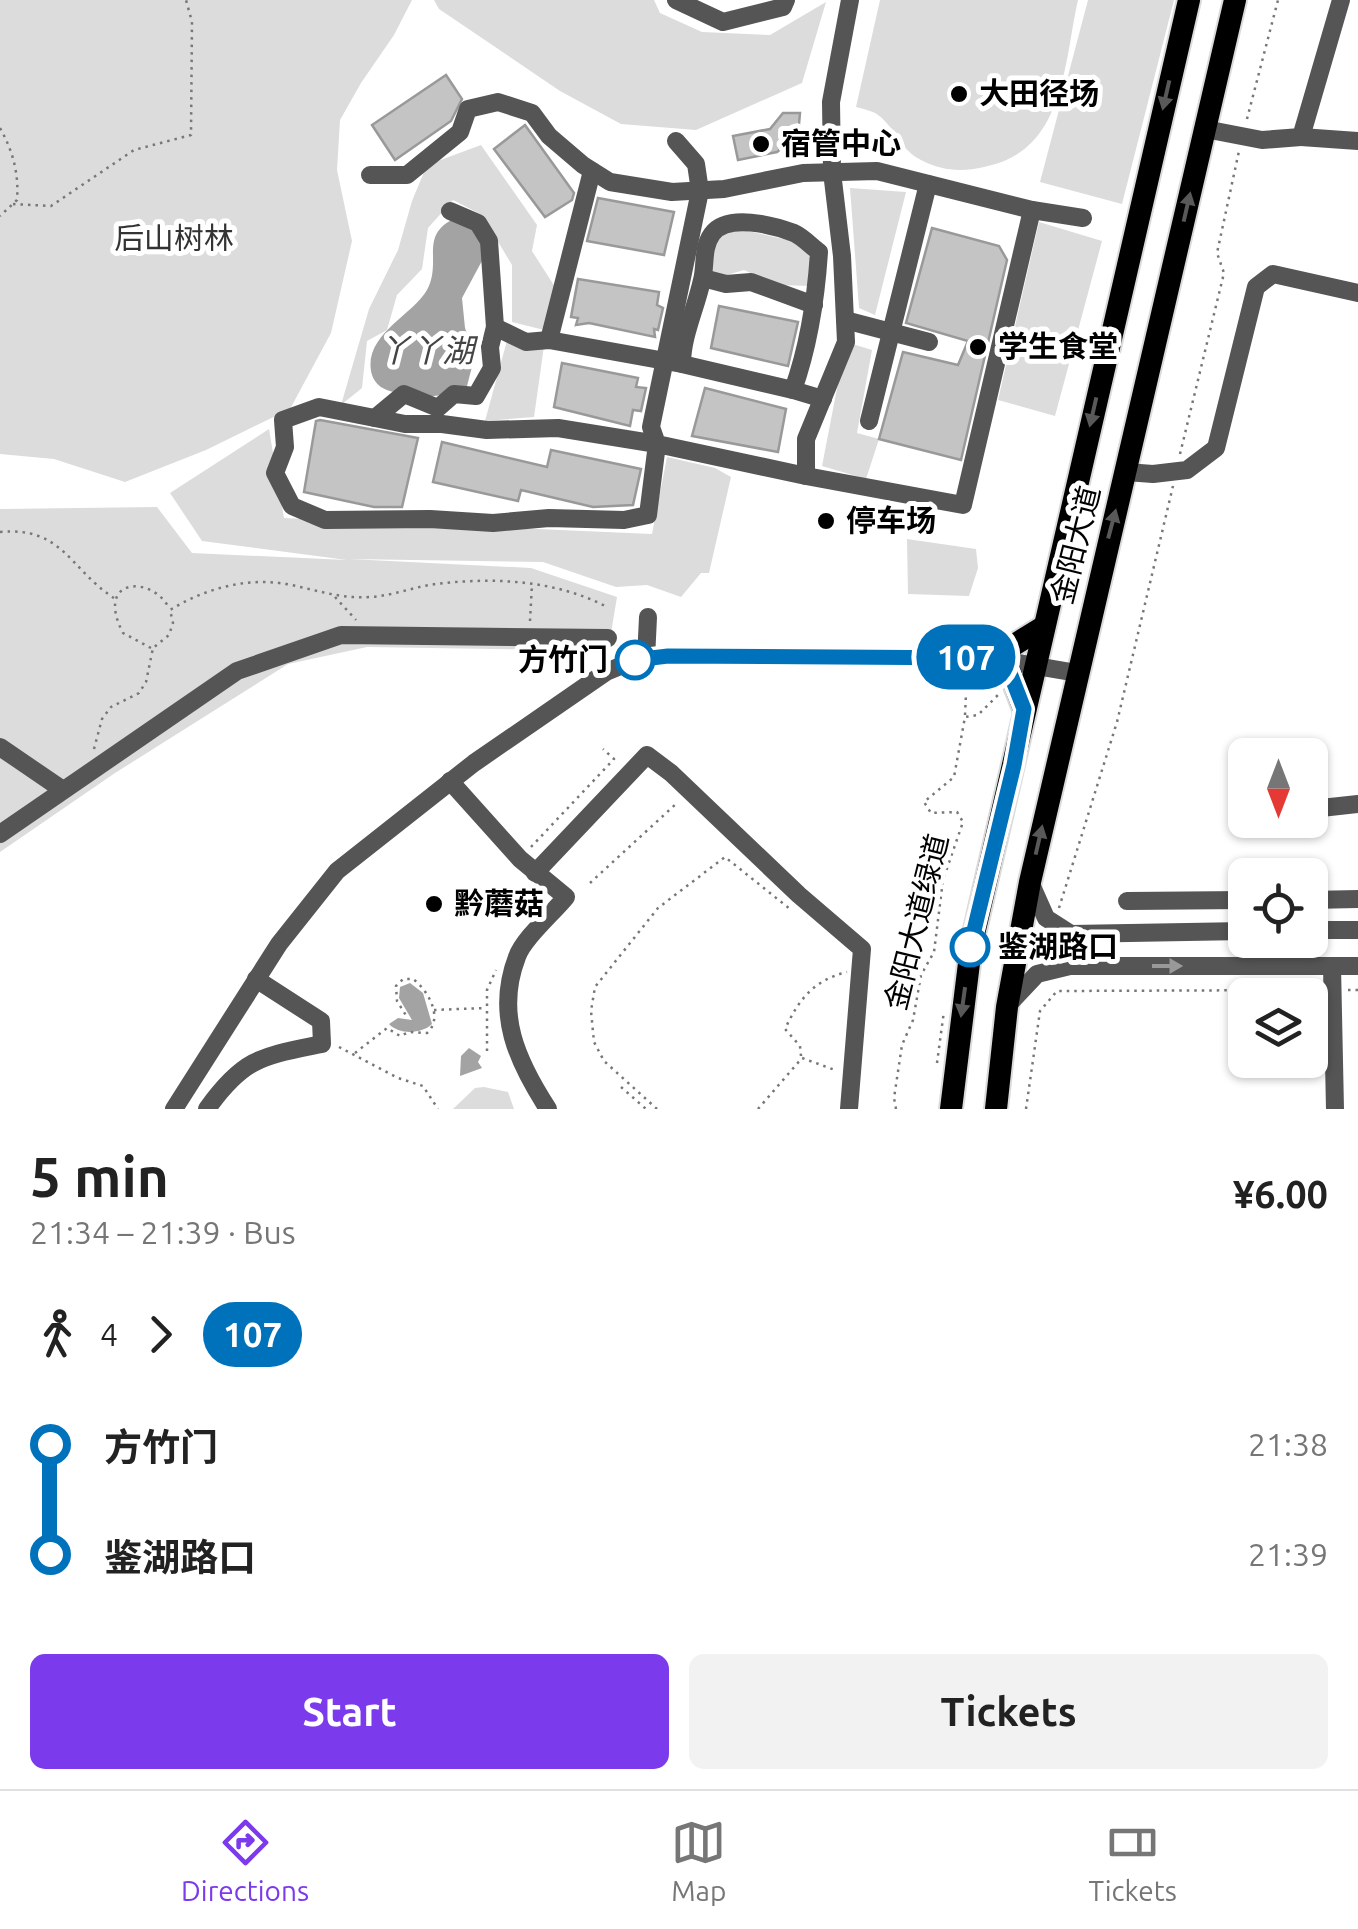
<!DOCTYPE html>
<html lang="en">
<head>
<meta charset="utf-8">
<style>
  body { margin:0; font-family:Ubuntu,"Noto Sans SC",sans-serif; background:#f2f2f2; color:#222; height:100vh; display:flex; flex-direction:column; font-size:38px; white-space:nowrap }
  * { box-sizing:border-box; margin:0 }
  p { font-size:32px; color:#767676 }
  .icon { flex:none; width:55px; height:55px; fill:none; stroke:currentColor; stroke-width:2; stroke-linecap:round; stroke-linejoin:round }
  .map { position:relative; height:1109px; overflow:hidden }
  .side { display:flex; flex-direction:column; background:#fff; flex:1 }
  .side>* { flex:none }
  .badge { padding:0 20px; border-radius:32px; font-size:35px; line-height:65px }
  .needle { width:65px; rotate:180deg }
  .buttons { position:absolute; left:1228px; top:738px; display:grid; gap:20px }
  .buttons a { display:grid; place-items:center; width:100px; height:100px; border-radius:15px; background:#fff; box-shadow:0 2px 8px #0004; font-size:50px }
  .map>.badge { position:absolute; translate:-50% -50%; box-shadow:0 0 0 5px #fff }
  .legs { display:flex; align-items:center; gap:15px; height:110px; padding:0 30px; font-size:32px }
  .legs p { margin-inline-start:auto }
  .headline { display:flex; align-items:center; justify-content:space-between; height:170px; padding:0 30px }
  h1 { font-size:55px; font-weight:700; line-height:75px }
  .action { display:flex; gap:20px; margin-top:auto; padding:20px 30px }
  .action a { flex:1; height:115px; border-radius:15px; background:#7c3aed; color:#fff; font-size:40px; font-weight:700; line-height:115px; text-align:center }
  .action a+a { background:#f2f2f2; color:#222 }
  ul { padding:0 30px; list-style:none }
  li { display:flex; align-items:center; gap:35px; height:110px; font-size:38px }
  li i { display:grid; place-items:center; width:15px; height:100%; margin:0 12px; background:currentColor }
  li i::after { content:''; width:25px; height:25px; margin:-12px; border:8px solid; border-radius:50%; background:#fff }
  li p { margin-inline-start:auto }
  li:first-child i { background:linear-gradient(#0000 50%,currentColor 0) }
  li:last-child i { background:linear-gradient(currentColor 50%,#0000 0) }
  .menu { display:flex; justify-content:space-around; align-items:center; height:140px; border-top:2px solid #e0e0e0; background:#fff; font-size:28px; color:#767676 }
  .menu a { display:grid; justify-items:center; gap:5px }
  .menu .current { color:#7c3aed }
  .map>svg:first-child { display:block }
  .green { fill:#dcdcdc }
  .water { fill:#a3a3a3 }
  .building { fill:#c4c4c4; stroke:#999; stroke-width:2.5 }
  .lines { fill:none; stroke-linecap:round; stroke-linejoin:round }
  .major-casing { stroke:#dbdbdb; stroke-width:26 }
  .path { stroke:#777; stroke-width:2.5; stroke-dasharray:2.5 5; stroke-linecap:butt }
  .minor { stroke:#555; stroke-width:18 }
  .major { stroke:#000; stroke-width:22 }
  .oneway { fill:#595959 }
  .oneway2 { fill:#999 }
  .line-1-casing { stroke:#fff; stroke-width:22 }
  .line-1 { stroke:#0072bc; stroke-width:15 }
  .poi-dot { fill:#000; stroke:#fff; stroke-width:4 }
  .stop-1-dot { fill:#fff; stroke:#0072bc; stroke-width:5 }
  .labels { text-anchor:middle; stroke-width:10; stroke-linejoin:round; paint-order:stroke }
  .poi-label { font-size:30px; font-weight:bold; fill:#000; stroke:#fff; text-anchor:start }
  .park-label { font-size:30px; fill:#333; stroke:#fff }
  .street-label { font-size:30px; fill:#000; stroke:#fff }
  .stop-label { font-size:30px; font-weight:bold; fill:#000; stroke:#fff; text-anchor:end }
  .water-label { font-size:32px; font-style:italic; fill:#444; stroke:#fff }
</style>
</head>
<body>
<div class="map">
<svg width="1358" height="1109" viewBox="0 0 1358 1109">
  <rect width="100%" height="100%" fill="#fff"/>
  <g class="green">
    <path d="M0 0H412L394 35 361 83 340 120 337 170 352 241 331 333 290 409 206 450 125 482 54 459 0 454Z"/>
    <path d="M434 0H654L660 13 702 32 770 35 826 2 802 83 696 130 621 124 560 91 439 9Z"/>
    <path d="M880 0H1078C1064 62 1065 149 988 166 964 172 944 172 921 160 899 149 895 127 878 115 873 111 863 109 856 107Z"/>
    <path d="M1088 0H1174L1122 204 1040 182Z"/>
    <path d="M481 145 537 225 532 251 555 287 544 330 512 322V265L482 215 453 200 428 228 422 269 397 295 387 330 367 341 362 388 341 405 369 309 398 250 412 201 427 165Z"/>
    <path d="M850 188 906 192 875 315 859 308Z"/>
    <path d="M1039 222 1102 241 1055 416 998 400Z"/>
    <path d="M739 229 797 242 815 263 811 286 777 285 744 270 713 279 708 264 720 234Z"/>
    <path d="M508 337 544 346 534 417 485 421Z"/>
    <path d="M846 342 872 350 857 433 879 439 866 479 822 466Z"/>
    <path d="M269 429 284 518 652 534 667 457 715 468 731 477 709 573H701L681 597 647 585 616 587 543 562 349 559 531 568 617 597 608 651 367 647 288 664 115 773 0 852V509L157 507 192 553 347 560 202 541 170 493Z"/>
    <path d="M907 539 976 549 978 568 969 596 908 594Z"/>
    <path d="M484 1087 508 1092 514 1109H453L475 1088Z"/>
  </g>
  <g class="water">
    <path d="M458 217 472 224 484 243 483 259 462 298 465 328 475 355 467 386C444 399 424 397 399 393 385 391 374 386 371 371 365 334 413 315 427 290 443 260 417 234 458 217Z"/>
    <path d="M410 983 423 993 432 1024C422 1034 399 1035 389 1024L398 1018 412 1020 399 998 400 987Z"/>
    <path d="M469 1048 481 1056 478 1062 482 1068 460 1076 461 1056Z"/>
  </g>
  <g class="building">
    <path d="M446 75 462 99 451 121 395 160 372 125Z"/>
    <path d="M783 113H800L798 135 777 152 738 160 733 136 770 129Z"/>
    <path d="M525 125 574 193 572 200 545 217 494 149Z"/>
    <path d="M598 198 674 212 664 255 587 241Z"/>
    <path d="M932 228 999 246 1007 260 961 460 879 439 903 352 958 365 968 341 906 323Z"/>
    <path d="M578 279 659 292 657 305 663 308 658 330 654 329 655 337 589 323 576 325 578 318 571 317Z"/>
    <path d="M719 306 798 322 788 366 711 348Z"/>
    <path d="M562 363 638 378 636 387 646 388 641 411 633 410 630 426 554 407Z"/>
    <path d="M705 388 786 409 778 452 692 436Z"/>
    <path d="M320 420 418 438 402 507H374L304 492 316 421Z"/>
    <path d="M442 442 547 467 551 450 641 469 633 505 593 507 521 490 518 501 433 482Z"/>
  </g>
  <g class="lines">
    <defs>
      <g id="major">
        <path d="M1014 645 1043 627"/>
        <path d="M985 657 1008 667 1024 709"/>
        <path d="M951 1109 971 947 1189 0"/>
        <path d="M996 1109 1007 1007 1030 882 1235 0"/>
      </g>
    </defs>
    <use href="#major" class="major-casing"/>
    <g class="path">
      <path d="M1247 119 1278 0"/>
      <path d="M0 128C13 151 19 174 17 200L0 216"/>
      <path d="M13 204 51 206 134 150 191 135 192 22 186 0"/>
      <path d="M1180 454 1224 273 1217 253 1239 151"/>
      <path d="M0 532C63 526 70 570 114 598"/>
      <path d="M335 597 356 620"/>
      <path d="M530 621 532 584"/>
      <path d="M151 648 123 633C94 577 152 575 169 608"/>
      <path d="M965 715 967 673"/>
      <path d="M94 749 102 719 111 707 139 693 146 682 153 648 169 635 173 623 170 610C204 589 246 577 286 584 314 589 339 599 369 597 392 596 413 587 436 584 493 577 556 580 607 607"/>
      <path d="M531 847 614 759 603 749"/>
      <path d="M590 883 677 803"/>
      <path d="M1059 908 1117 722 1173 486"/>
      <path d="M1348 990H1358"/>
      <path d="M434 1010 485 1008"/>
      <path d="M339 1047 398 1078 423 1086 438 1109"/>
      <path d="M487 1051V990L496 970"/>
      <path d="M355 1053 387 1028 400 1036 409 1032 427 1033C444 1018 428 990 413 979H403L396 986 397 1001 407 1017"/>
      <path d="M801 1056 800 1046 785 1029C799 999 814 980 847 972"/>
      <path d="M937 1063 944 1011"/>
      <path d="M621 1087 646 1109"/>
      <path d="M657 1109 604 1061 594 1042 591 1011 595 987 658 908 725 857 790 909"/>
      <path d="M758 1109 802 1058 835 1070"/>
      <path d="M896 1109 894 1098 902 1045 913 1020 921 975 934 952 943 880 963 822 957 812 931 813 924 802 954 777 965 717 978 715 999 694"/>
      <path d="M1026 1109 1040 1011 1057 991 1315 990"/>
    </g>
    <g class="minor">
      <path d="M676 0 723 22 783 7 786 0"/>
      <path d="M1205 129 1262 140 1301 137 1341 0"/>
      <path d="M1301 137 1358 141"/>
      <path d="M676 141 696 164 700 191 651 427 657 444 648 515 624 520 549 518 493 523 430 519 325 520 292 506 275 473 285 447 283 420 319 407 405 424H442L487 430 558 428 657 444 806 476 963 505 1032 210"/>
      <path d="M370 175H407L460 132 468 109 498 102 532 113 549 136 583 165 610 182 672 192 724 189 803 173 877 171 1032 210 1083 218"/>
      <path d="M450 211 478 223 489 241 495 327"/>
      <path d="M703 278 726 284 751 282 814 305"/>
      <path d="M845 320 929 342"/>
      <path d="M549 340 592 171"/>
      <path d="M682 364 793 390"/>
      <path d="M375 418 404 394 438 408 454 394 476 396 492 368 490 347 495 327 526 342 549 340 682 364C682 336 696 308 702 280 706 265 702 248 712 234 727 213 773 225 794 233 803 237 811 246 819 252 816 299 809 345 793 390L823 399"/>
      <path d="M869 421 928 184"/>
      <path d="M1126 472 1153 474 1187 470 1216 448 1256 287 1273 274 1358 293"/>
      <path d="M806 476V439L846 342 842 256 832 172 831 102 850 0"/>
      <path d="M646 659 648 617"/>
      <path d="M995 659 1077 673"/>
      <path d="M0 747 63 790"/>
      <path d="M450 781 520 859 566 897C553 913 523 939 517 957 495 1014 517 1061 548 1109"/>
      <path d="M1321 808 1358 804"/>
      <path d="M0 834 237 671 341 635 608 638"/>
      <path d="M535 873 647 755 671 773 799 895 862 949 849 1109"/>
      <path d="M1030 882 1046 918 1071 934 1245 931"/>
      <path d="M1310 900 1358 899"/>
      <path d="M1127 901 1245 900"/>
      <path d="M1310 930H1358"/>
      <path d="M1332 966 1335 1109"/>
      <path d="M1008 1005 1037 974 1070 966H1358"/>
      <path d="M174 1109 279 944 337 871 474 763 606 672 635 660 668 656 985 657 1014 645"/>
      <path d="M207 1109C244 1057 263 1056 322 1044L321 1021 256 979"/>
    </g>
    <use href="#major" class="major"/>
  </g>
  <defs><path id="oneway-solid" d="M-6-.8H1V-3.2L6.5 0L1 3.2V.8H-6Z" transform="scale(2.5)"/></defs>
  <g class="oneway">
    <use href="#oneway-solid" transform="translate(1166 95) rotate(103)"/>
    <use href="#oneway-solid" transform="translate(1187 207) rotate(-77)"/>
    <use href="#oneway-solid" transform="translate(1093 412) rotate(103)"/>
    <use href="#oneway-solid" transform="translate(1112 524) rotate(-75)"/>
    <use href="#oneway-solid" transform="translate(1039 840) rotate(-77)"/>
    <use href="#oneway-solid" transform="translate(963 1002) rotate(98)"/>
  </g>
  <use class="oneway2" href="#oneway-solid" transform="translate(1167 966)"/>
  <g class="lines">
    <defs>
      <path id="line-1" d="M635 660 668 656 985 658 1008 668 1024 709 1014 765 970 947"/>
    </defs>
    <use href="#line-1" class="line-1-casing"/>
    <use href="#line-1" class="line-1"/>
  </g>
  <g class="poi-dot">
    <circle cx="959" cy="94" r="10"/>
    <circle cx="761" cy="144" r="10"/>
    <circle cx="978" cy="347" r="10"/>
    <circle cx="826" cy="521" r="10"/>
    <circle cx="434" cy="904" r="10"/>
  </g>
  <g class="stop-1-dot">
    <circle cx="635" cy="660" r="18"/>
    <circle cx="970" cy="947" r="18"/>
  </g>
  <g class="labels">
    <g class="poi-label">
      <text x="979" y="104">大田径场</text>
      <text x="781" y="154">宿管中心</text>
      <text x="998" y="357">学生食堂</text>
      <text x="846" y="531">停车场</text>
      <text x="454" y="914">黔蘑菇</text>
    </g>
    <g class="park-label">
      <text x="174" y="249">后山树林</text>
    </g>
    <g class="street-label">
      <text transform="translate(1076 545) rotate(-76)" y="10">金阳大道</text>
      <text transform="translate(917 922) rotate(-76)" y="10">金阳大道绿道</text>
    </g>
    <g class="stop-label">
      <text x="608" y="670">方竹门</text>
      <text x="998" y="957" text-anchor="start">鉴湖路口</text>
    </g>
    <g class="water-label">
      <text x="426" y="362">丫丫湖</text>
    </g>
  </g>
</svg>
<div class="buttons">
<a><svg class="needle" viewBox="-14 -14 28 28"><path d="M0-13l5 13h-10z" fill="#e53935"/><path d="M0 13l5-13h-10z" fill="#767676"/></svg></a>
<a><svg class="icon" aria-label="locate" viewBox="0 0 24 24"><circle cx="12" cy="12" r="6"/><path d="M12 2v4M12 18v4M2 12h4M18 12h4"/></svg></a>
<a><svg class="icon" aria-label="layers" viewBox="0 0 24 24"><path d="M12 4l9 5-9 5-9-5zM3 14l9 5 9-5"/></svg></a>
</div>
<b class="badge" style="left:966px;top:657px;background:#0072bc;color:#fff">107</b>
</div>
<section class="side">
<div class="headline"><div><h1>5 min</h1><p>21:34 – 21:39 · Bus</p></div><b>¥6.00</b></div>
<div class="legs"><svg class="icon" aria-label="walk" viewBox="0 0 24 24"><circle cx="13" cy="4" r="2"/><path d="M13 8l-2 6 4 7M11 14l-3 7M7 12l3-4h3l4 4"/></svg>4<svg class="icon" aria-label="forward" viewBox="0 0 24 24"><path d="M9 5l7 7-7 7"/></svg><b class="badge" style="background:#0072bc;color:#fff">107</b></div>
<ul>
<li><i style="color:#0072bc"></i><b>方竹门</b><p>21:38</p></li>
<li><i style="color:#0072bc"></i><b>鉴湖路口</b><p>21:39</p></li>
</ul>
<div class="action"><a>Start</a><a>Tickets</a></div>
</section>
<nav class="menu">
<a class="current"><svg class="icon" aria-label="directions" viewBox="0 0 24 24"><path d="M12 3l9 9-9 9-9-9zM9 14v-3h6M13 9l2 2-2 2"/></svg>Directions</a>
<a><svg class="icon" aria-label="map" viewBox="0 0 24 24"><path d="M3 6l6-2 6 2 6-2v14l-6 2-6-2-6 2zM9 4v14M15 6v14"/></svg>Map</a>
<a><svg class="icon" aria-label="tickets" viewBox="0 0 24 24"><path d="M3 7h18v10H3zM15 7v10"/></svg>Tickets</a>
</nav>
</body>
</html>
